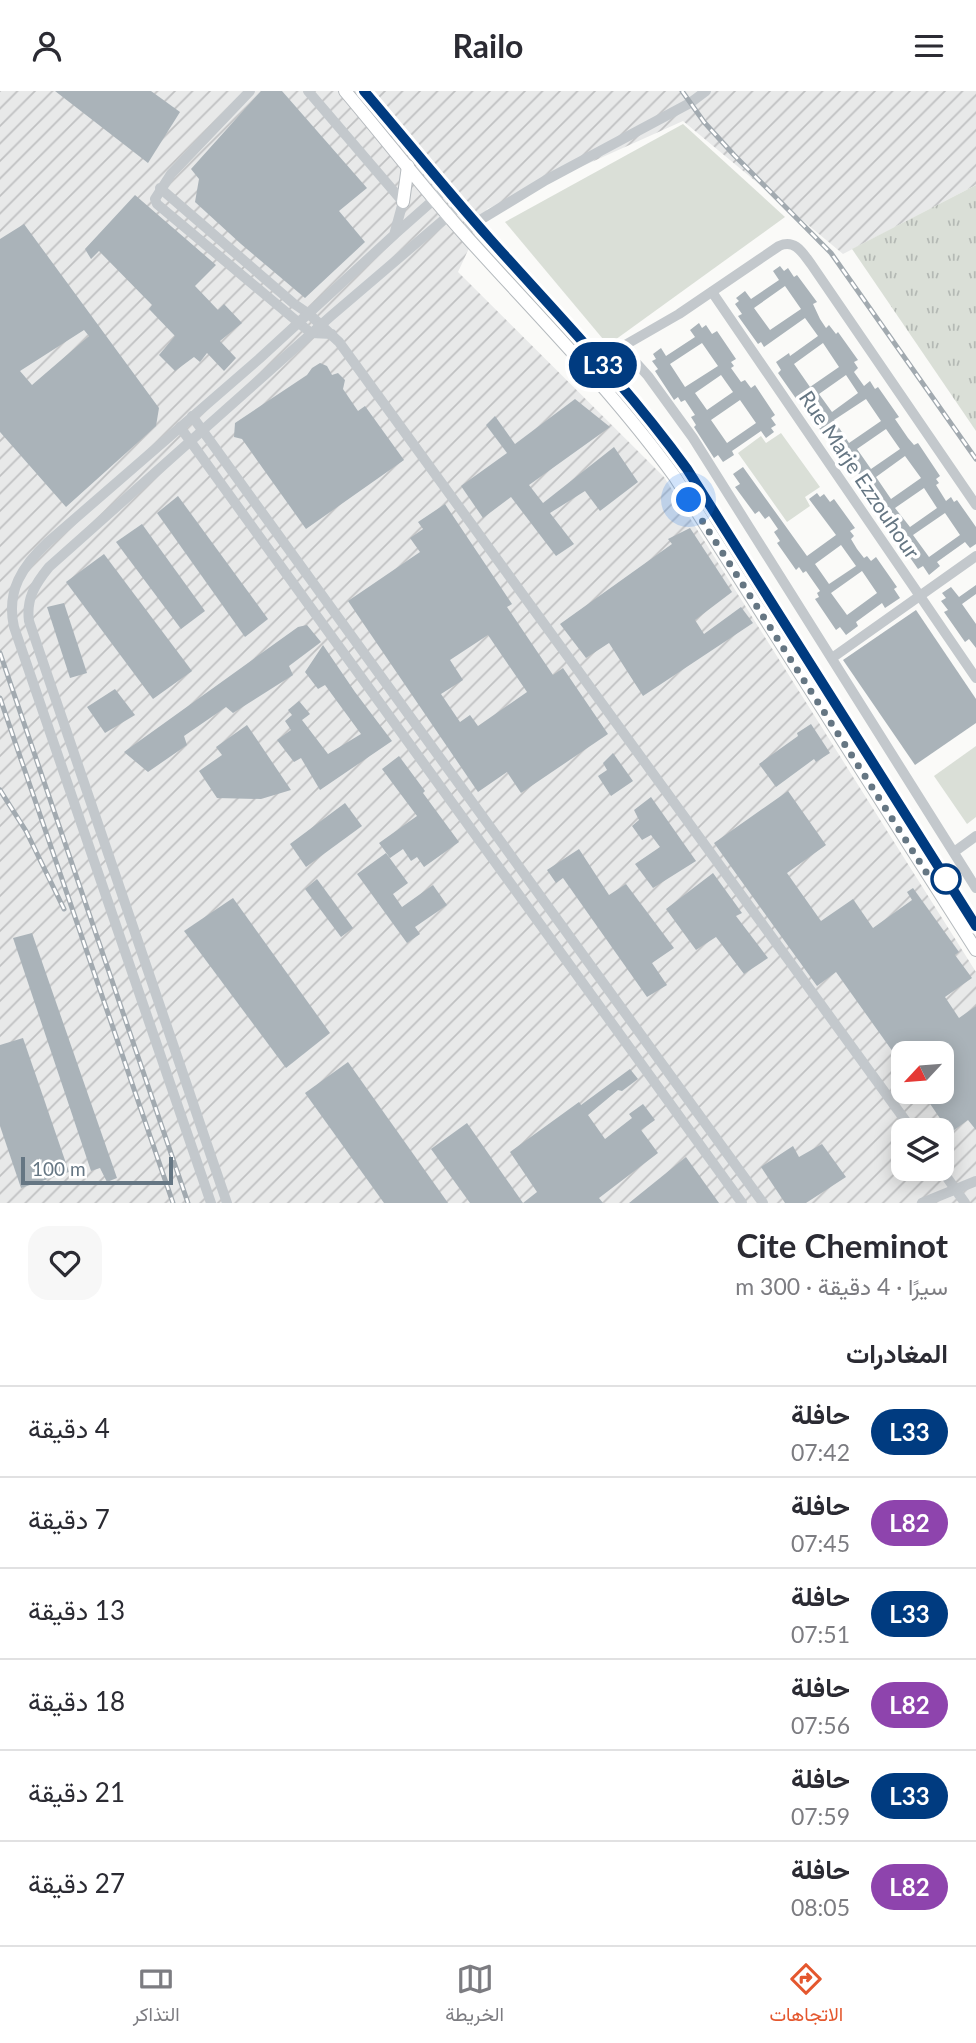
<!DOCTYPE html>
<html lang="ar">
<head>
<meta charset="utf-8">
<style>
  body { margin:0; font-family:Lato,Vazirmatn,sans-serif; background:#f7f7f7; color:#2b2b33; direction:rtl; height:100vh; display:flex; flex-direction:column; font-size:26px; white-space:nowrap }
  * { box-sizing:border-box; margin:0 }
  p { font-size:23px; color:#7c7c81 }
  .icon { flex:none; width:38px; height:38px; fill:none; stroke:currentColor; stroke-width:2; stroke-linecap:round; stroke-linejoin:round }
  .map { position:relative; height:1112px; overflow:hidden; direction:ltr }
  .sheet { display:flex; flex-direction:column; background:#fff; flex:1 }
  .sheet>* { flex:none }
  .badge { padding:0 14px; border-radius:23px; font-size:24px; line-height:46px }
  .needle { width:46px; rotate:244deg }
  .controls { position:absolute; left:891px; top:950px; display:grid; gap:14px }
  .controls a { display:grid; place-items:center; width:63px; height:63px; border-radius:14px; background:#fff; box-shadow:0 4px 18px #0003; font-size:35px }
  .scale { position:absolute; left:21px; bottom:18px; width:152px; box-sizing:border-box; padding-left:7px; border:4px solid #657683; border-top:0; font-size:19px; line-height:24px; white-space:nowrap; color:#657683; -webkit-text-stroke:5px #fff; paint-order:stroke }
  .you { position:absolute; width:35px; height:35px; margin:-18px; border:5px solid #fff; border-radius:50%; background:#1a73e8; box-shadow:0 0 0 10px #1a73e833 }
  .map>.badge { position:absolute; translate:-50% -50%; box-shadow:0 0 0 4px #fff }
  h2 { padding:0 28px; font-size:26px; line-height:63px }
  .round { display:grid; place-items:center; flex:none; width:74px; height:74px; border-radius:21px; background:#f7f7f7 }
  .summary { display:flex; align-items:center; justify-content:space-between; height:119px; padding:0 28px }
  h1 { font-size:33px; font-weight:700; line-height:52px }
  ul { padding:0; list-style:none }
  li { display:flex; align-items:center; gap:21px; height:91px; padding:0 28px; border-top:2px solid #e1e1e2 }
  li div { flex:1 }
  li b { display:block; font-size:26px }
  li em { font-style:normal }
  li .badge { min-width:77px; font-weight:700; text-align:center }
  header { display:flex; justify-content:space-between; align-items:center; height:91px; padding:0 28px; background:#fff; font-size:32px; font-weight:700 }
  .tabs { display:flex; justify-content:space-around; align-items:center; height:98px; border-top:2px solid #e1e1e2; background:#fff; font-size:19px; color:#7c7c81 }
  .tabs a { display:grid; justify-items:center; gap:4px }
  .tabs .selected { color:#e4572e }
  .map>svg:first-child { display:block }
  .industrial { fill:url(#industrial-furrows); fill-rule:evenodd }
  .grass { fill:url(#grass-tufts) }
  .park { fill:#dadfd7 }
  .building { fill:#aab3b9; fill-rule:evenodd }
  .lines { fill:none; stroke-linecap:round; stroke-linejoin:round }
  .major-casing { stroke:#b5babe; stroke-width:14 }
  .minor { stroke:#c3c8cc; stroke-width:10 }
  .major { stroke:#fff; stroke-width:12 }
  .rail-casing { stroke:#a2aab0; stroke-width:5 }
  .rail { stroke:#fff; stroke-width:2.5; stroke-dasharray:8; stroke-linecap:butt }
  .line-casing { stroke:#fff; stroke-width:16 }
  .line { stroke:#003b80; stroke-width:10 }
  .walk { stroke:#657683; stroke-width:7; stroke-dasharray:0 12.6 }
  .stop-dot { fill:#fff; stroke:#003b80; stroke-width:3.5 }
  .labels { text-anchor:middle; stroke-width:7; stroke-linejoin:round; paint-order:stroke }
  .street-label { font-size:21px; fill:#657683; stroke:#fff }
</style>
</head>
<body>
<header><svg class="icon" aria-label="menu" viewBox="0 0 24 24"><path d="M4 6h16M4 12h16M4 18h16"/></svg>Railo<svg class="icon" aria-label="person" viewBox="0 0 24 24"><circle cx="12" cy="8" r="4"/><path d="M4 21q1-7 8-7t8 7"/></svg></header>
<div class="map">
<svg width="976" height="1112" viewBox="0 0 976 1112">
  <defs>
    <pattern id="industrial-furrows" width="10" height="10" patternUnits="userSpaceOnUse" patternTransform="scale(1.75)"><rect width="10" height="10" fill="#e8e9e9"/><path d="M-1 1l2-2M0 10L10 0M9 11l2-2" fill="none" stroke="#c0c1c2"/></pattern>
    <pattern id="grass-tufts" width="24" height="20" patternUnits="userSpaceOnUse" patternTransform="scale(1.75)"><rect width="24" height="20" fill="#dadfd7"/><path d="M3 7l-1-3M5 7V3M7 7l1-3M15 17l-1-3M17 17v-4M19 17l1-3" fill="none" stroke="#b4b9b4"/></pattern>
  </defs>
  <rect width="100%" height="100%" fill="#fafaf8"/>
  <path class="industrial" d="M0 0H976V94L843 163 683 30 487 118 458 181 664 386 976 881V1112H0ZM903 962H942V1001H903ZM903 1040H942V1078H903Z"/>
  <path class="grass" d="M976 94V340L852 158Z"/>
  <g class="park">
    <path d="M683 33 785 126 608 254 505 131Z"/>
    <path d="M781 342 820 396 805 406 810 415 787 431 738 362 761 345 766 352Z"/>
    <path d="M976 655V726L967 733 934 685Z"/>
  </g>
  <g class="building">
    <path d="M55 0H151L180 21 148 72Z"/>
    <path d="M261 0H282L367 97 339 120 365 151 305 207 241 153 195 111 199 88 191 78Z"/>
    <path d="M135 104 216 174 195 195 218 219 224 213 242 232 220 250 236 267 224 280 207 262 200 271 194 266 175 280 159 264 175 245 149 218 152 214 99 160 91 168 85 158Z"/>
    <path d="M24 133 159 317 156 335 66 416 0 341V148ZM84 239 89 245 32 294 20 280Z"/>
    <path d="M780 175 784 180 788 177 794 186 797 184 817 211 813 213 820 228 826 237 829 234 836 243 838 241 858 269 854 271 858 277 854 281 864 295 870 290 875 298 878 296 899 326 895 328 908 347 914 354 918 352 940 385 936 388 939 392 936 394 946 410 951 406 954 411 957 409 976 436V453L970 457 965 451 937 471 940 475 929 484 923 475 918 478 899 451 902 449 882 419 878 422 857 393 863 389 849 369 847 370 841 362 837 364 819 337 822 335 808 314 801 307 797 309 778 282 781 279 776 271 789 262 790 265 818 245 805 227 764 256 761 251 758 253 738 225 742 223 735 213 739 210 736 207 745 200 751 208 779 189 773 180ZM785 195 801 218 770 239 754 217ZM823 252 839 276 810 296 794 273ZM846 284 858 302 832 321 819 303ZM866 308 881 330 849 352 834 329ZM886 338 900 358 871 378 857 358ZM905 365 921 387 891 408 876 386ZM924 397 937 417 910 436 895 417ZM945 422 960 444 929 466 913 444Z"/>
    <path d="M699 232 702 237 706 234 712 243 717 240 736 268 731 271 734 275 731 277 741 291 745 289 751 297 755 294 775 324 771 327 776 334 771 337 774 341 766 347 761 340 732 360 734 364 723 371 718 364 714 367 694 336 696 334 691 326 695 324 685 309 681 311 678 306 674 309 655 280 658 278 652 270 656 268 653 263 661 257 666 265 695 246 690 239ZM702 252 718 275 685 296 670 273ZM721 284 733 301 707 319 695 302ZM740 309 756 332 727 352 711 329Z"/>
    <path d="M320 272 327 275 332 284 338 282 345 289 343 298 358 320 365 315 404 369 306 438 242 348 234 346 235 332 307 284 312 277Z"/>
    <path d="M575 308 610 336 529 394 543 412 614 356 638 391 600 420 585 400 550 422 574 453 556 465 511 406 483 427 461 395 507 362 486 334 495 325 515 353Z"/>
    <path d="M743 376 807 465 836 444 809 408 817 402 820 406 824 403 830 411 834 408 855 437 850 440 854 445 851 448 857 458 864 467 867 465 871 470 876 466 897 496 894 498 900 507 885 517 882 512 856 531 858 535 846 544 840 536 836 539 815 508 819 506 817 502 820 500 806 480 803 482 799 476 796 479 777 452 780 450 774 441 778 438 769 425 765 428 759 420 755 423 735 396 740 393 733 383ZM841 454 856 475 829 493 815 473ZM862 480 877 502 847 524 831 502Z"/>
    <path d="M178 405 268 528 245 546 157 422Z"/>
    <path d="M445 413 512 513 507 516 553 584 563 577 608 643 521 702 507 681 478 701 348 510 420 461 410 447 423 438 418 431ZM488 544 527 601 478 635 470 624 460 631 441 603 463 589 450 569Z"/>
    <path d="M142 433 205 520 181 538 116 451Z"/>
    <path d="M690 437 732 501 695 529 704 543 741 516 753 532 643 605 609 552 586 567 560 533 672 453 668 448Z"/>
    <path d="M104 463 192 580 153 608 66 491Z"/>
    <path d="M976 494V503L962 513 976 533V557L969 548 965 551 944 521 948 519 941 510 946 507 942 502 951 496 959 506Z"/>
    <path d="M64 512 87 582 70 587 47 516Z"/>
    <path d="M916 519 976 608V632L915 674 843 569Z"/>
    <path d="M307 534 321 551 289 575 293 584 233 622 226 616 184 645 187 654 148 681 124 661 298 536Z"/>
    <path d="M323 554 355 601 392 650 320 699 301 667 294 671 277 649 291 639 285 630 292 624 288 619 299 610 310 623 302 629 328 663 361 643 325 594 318 598 305 581Z"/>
    <path d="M115 598 135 624 105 642 87 616Z"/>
    <path d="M811 633 830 662 816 671 814 668 776 696 759 673 798 645 797 642Z"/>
    <path d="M247 634 291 699 261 708 217 707 199 680 222 664 216 656Z"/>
    <path d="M613 662 633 690 611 705 598 685 607 679 603 672Z"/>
    <path d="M399 665 425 700 423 702 459 751 424 776 417 766 411 770 403 758 390 767 379 752 417 725 382 678Z"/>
    <path d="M788 700 826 754 787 782 821 830 853 808 873 837 912 809 907 801 913 797 959 861 955 864 972 887 945 906 959 927 976 915V1039L968 1029 950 1042 922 1001H942V962H903V975L836 881 817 895 714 752Z"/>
    <path d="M651 706 696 770 653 797 635 773 660 756 651 744 642 749 632 735 639 729 634 719Z"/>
    <path d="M345 712 362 735 306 776 290 753Z"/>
    <path d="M579 758 609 804 626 793 674 857 652 872 667 894 647 906 563 787 556 792 547 779Z"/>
    <path d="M386 762 408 792 393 803 402 816 433 794 447 814 415 836 420 843 407 852 357 783Z"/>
    <path d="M713 782 742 822 736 825 768 867 744 883 716 846 696 859 666 818Z"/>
    <path d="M317 788 353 837 341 846 305 798Z"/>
    <path d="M233 807 330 942 286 977 184 840Z"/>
    <path d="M32 842 117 1087 107 1091 100 1077 91 1080 13 847Z"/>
    <path d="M23 947 69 1081 21 1097 0 1035V954Z"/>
    <path d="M348 971 448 1112H384L305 1002Z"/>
    <path d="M630 978 638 988 622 1000 618 999 588 1024 605 1048 632 1027 629 1023 643 1013 655 1029 641 1039 658 1062 599 1107 603 1112H470L431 1058 467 1032 523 1112 537 1101 510 1061 579 1011 581 1014Z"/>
    <path d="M822 1053 846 1086 806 1112H785L761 1076 793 1055 799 1066Z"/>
    <path d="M686 1066 719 1112H629Z"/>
  </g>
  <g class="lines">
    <defs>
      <g id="major">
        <path d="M345 0C385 47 423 97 465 144 536 223 612 299 675 386L976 859"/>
        <path d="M364 0C406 49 446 99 489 147 556 222 627 295 687 378L976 835"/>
        <path d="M403 111 408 75"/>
      </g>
    </defs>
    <use href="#major" class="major-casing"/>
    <g class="minor">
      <path d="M250 0 171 83 155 108 157 113 311 242 332 243"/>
      <path d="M160 97 293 212 309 223 339 251 913 1040"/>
      <path d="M462 140 546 89 690 12 706 0"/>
      <path d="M395 143 447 97"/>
      <path d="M712 201 976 587"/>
      <path d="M622 256 648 285 693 347 976 797"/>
      <path d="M599 269 679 223 779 155C795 148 802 161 811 173L976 414"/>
      <path d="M192 325 763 1112"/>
      <path d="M180 336 742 1112"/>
      <path d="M832 567 976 465"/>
      <path d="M954 761 976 745"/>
      <path d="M941 1078 965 1112"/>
      <path d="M211 1112 14 536C6 500 22 475 48 451L259 268 394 144 403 111 308 0"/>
      <path d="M227 1112 29 530C26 508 35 493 49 476L331 225 461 114"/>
      <path d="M922 1112 976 1090"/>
    </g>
    <use href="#major" class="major"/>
    <defs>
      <g id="rail">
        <path d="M682 0 704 31 734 64 831 162 976 368"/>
        <path d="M0 562 188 1112"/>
        <path d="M0 607 173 1112"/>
        <path d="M0 699 26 740 64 818"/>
      </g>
    </defs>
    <use href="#rail" class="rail-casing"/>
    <use href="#rail" class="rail"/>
  </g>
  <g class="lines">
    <defs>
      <path id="line" d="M364 0C406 49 446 99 489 147 556 222 627 295 687 378L976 835"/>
    </defs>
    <use href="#line" class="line-casing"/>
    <use href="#line" class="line"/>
    <path class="walk" d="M689 409 928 784 946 788"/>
  </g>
  <circle class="stop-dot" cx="946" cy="788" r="14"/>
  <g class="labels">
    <g class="street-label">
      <text transform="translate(859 384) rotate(56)" y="7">Rue Marje Ezzouhour</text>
    </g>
  </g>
</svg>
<div class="controls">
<a><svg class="needle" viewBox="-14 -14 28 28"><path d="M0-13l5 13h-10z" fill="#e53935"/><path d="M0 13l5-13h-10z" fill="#7c7c81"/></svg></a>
<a><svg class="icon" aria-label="layers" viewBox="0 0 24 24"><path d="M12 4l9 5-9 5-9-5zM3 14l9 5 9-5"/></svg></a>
</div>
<div class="scale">100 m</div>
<div class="you" style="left:689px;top:409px"></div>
<b class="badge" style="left:603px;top:274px;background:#003b80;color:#fff">L33</b>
</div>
<section class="sheet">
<div class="summary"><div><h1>Cite Cheminot</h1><p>سيرًا · 4 دقيقة · 300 m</p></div><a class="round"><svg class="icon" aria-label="heart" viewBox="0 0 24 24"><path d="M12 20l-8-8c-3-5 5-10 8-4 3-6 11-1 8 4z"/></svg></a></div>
<h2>المغادرات</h2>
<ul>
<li><span class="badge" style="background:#003b80;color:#fff">L33</span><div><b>حافلة</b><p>07:42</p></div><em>4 دقيقة</em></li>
<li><span class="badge" style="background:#8e44ad;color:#fff">L82</span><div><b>حافلة</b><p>07:45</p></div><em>7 دقيقة</em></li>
<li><span class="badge" style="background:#003b80;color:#fff">L33</span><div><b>حافلة</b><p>07:51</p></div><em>13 دقيقة</em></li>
<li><span class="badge" style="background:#8e44ad;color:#fff">L82</span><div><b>حافلة</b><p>07:56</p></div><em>18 دقيقة</em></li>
<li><span class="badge" style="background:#003b80;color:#fff">L33</span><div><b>حافلة</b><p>07:59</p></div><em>21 دقيقة</em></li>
<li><span class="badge" style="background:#8e44ad;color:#fff">L82</span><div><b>حافلة</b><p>08:05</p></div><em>27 دقيقة</em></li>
</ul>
</section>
<nav class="tabs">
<a class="selected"><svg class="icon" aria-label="directions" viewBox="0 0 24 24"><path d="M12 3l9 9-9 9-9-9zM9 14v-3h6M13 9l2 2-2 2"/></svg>الاتجاهات</a>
<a><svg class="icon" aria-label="map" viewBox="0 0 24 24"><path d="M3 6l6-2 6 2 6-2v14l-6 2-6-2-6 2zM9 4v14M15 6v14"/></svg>الخريطة</a>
<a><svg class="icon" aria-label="tickets" viewBox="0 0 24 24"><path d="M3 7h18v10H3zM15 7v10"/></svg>التذاكر</a>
</nav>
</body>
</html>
